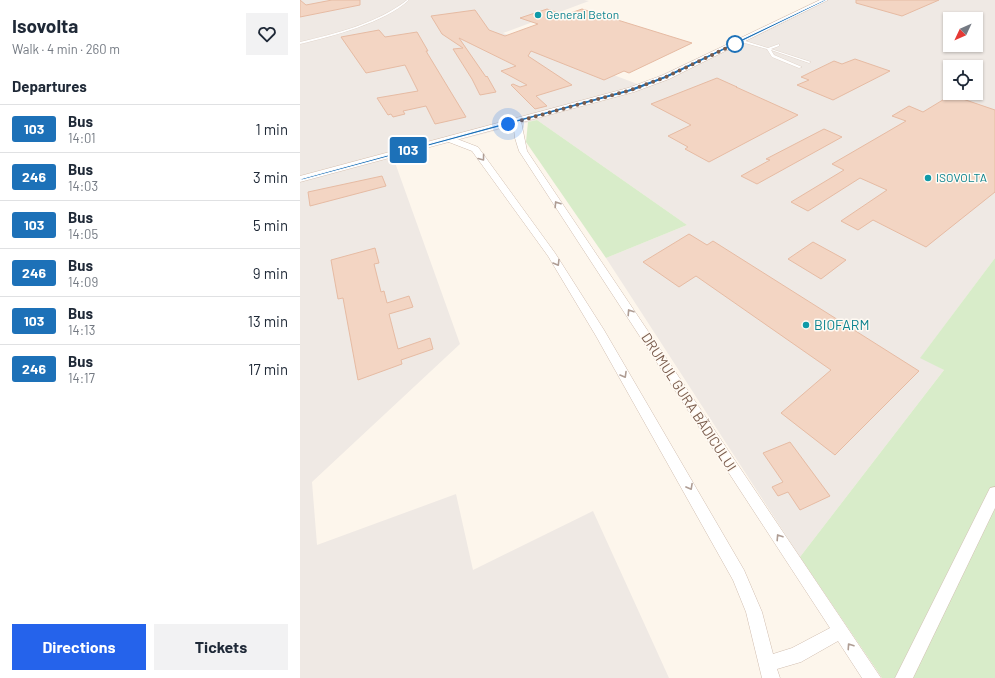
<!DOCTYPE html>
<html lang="en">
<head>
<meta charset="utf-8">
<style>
  body { margin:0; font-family:Barlow,sans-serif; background:#f2f2f3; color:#1f2937; height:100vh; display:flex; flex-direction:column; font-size:15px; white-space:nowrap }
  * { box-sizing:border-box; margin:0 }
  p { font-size:13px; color:#747a83 }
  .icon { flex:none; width:22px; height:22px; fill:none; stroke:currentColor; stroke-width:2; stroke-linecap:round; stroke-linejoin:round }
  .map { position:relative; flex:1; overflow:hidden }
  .drawer { display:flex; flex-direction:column; background:#fff; width:300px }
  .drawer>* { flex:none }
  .badge { padding:0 8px; border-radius:3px; font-size:14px; line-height:26px }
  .needle { width:26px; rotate:226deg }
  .tools { position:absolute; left:643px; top:12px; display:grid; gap:8px }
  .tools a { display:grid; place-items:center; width:40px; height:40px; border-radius:0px; background:#fff; box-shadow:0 1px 3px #0004; font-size:20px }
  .you { position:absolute; width:20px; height:20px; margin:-10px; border:3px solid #fff; border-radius:50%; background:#1a73e8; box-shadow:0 0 0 6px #1a73e833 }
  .map>.badge { position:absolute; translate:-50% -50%; box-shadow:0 0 0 2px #fff }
  h2 { padding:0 12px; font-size:15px; line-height:36px }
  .round { display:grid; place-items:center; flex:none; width:42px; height:42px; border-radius:0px; background:#f2f2f3 }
  .overview { display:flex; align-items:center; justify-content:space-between; height:68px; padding:0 12px }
  h1 { font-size:19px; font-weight:700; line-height:30px }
  .primary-button { display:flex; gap:8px; margin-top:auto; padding:8px 12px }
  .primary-button a { flex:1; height:46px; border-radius:0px; background:#2563eb; color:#fff; font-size:16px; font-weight:700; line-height:46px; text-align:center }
  .primary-button a+a { background:#f2f2f3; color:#1f2937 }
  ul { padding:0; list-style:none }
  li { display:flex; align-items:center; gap:12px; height:48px; padding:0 12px; border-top:1px solid #e0e1e3 }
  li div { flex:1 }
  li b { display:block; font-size:15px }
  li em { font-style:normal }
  li .badge { min-width:44px; font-weight:700; text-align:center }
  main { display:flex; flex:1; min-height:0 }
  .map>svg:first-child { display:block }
  .industrial { fill:#efe9e4; fill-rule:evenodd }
  .green { fill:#d8ecc9 }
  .building { fill:#f3d5c3; stroke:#e6bba3 }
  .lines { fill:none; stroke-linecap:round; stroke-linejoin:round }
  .lane-casing { stroke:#d1beb0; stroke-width:0.5 }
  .street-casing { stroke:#d1beb0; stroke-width:1 }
  .secondary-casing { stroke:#d6c0b0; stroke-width:1 }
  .lane { fill:#fff; fill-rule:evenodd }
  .street { fill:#fff; fill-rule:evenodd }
  .secondary { fill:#fff; fill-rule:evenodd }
  .oneway { stroke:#af9d94 }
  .line { fill:#1d71b8; stroke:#fff }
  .walk { stroke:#7a5c4d; stroke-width:4; stroke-dasharray:0 7.2 }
  .culture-dot { fill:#0f9aa8; stroke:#fffaf3; stroke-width:1.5 }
  .stop-dot { fill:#fff; stroke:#1d71b8; stroke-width:2 }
  .labels { text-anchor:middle; stroke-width:3; stroke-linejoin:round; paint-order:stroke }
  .far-culture-label { font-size:12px; fill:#0d838f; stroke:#fffaf3; text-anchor:start }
  .culture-label { font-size:14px; fill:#0d838f; stroke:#fffaf3; text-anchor:start }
  .street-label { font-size:14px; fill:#7a5c4d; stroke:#fffaf3 }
</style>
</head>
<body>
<main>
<section class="drawer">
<div class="overview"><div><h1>Isovolta</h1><p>Walk · 4 min · 260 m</p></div><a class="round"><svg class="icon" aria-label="heart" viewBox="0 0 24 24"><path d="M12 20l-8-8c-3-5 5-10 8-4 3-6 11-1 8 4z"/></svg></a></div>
<h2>Departures</h2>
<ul>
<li><span class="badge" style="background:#1d71b8;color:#fff">103</span><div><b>Bus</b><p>14:01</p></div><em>1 min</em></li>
<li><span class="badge" style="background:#1d71b8;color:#fff">246</span><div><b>Bus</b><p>14:03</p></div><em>3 min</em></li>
<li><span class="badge" style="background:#1d71b8;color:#fff">103</span><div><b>Bus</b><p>14:05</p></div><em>5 min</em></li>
<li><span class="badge" style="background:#1d71b8;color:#fff">246</span><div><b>Bus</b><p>14:09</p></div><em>9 min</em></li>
<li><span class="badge" style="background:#1d71b8;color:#fff">103</span><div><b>Bus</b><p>14:13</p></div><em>13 min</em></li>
<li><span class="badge" style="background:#1d71b8;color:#fff">246</span><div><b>Bus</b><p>14:17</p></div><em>17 min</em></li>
</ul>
<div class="primary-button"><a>Directions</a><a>Tickets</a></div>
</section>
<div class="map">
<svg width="695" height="678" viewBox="0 0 695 678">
  <rect width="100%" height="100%" fill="#fdf6ec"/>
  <path class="industrial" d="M0 0H284L289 1 203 33 340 85 520 0H695V258L621 357 644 370 500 557 306 258 387 225 237 120 93 157 160 344 12 482 17 545 156 494 173 570 293 511 369 678H0ZM650 19H676V45H650ZM650 67H676V93H650Z"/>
  <g class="green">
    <path d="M237 120 387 225 306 258 226 142 228 122Z"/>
    <path d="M695 258V678H582L500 557 644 370 620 358Z"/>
  </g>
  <g class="building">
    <path d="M0 0 6 5 32 0H60V5L0 17Z"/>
    <path d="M556 0H639L602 16 556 3Z"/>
    <path d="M247 9 265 15 282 9 392 43 329 73 324 71 304 80 231 51 228 56 272 85 236 96 247 106 235 109 211 85 213 84 220 87 227 85 201 71 216 66 159 38 186 77 187 76 196 92 180 95 172 79 153 49 163 48 142 34 131 16 175 10 189 30 205 36 238 24 220 18Z"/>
    <path d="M79 30 85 37 117 32 128 51H126L166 117 135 124 126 106 103 111 105 114 93 117 91 114 88 115 77 98 118 91 105 65 66 73 41 37Z"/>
    <path d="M555 59 590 71 533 100 497 85 509 80 501 77 534 61 542 64Z"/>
    <path d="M417 78 437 87H436L498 115 409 162 385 149 388 147 368 136 391 125 351 104Z"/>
    <path d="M651 95 695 110V192L626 247 573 220 558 230 541 221 587 190 560 178 508 211 491 202 544 170 532 164 606 121 592 116 609 106 623 112Z"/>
    <path d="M524 129 542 137 457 184 441 176 470 160 466 159Z"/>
    <path d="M82 176 86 186 10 206 8 192Z"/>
    <path d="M389 234 407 245 413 241 619 371 535 455 481 413 531 370 396 276 379 287 343 262Z"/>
    <path d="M513 242 546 260 521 279 488 259Z"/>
    <path d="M75 248 79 263 74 264 81 292 84 291 87 303 109 296 113 307 89 314 98 349 130 338 133 349 101 360 102 364 58 380 43 298 38 299 31 260Z"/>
    <path d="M490 442 530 496 500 510 488 492 478 496 472 487 483 482 463 453Z"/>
  </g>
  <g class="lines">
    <defs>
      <g id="lane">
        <path d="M107 0H109C84 23 33 36 0 44V42C35 34 78 23 107 0Z"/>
        <path d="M442 40 468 48 479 44V46L471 49 511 62 509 63 471 50 474 55 502 67 499 68 472 57 467 49 441 42Z"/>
      </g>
      <g id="street">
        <path d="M217 119 221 121 227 151 581 678H562L538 641 501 662 477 669 480 678H462L446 612 433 580 296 336 248 256 172 151 146 141V137H152L178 147 255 253 304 330 444 570 462 612 473 654 492 648 530 628 219 151 215 138 213 121Z"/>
        <path d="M695 487V508L613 678H595L690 488Z"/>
      </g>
      <path id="secondary" d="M520 0H528L369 79 334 92 0 182V176L328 88 363 75Z"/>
    </defs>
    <use href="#lane" class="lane-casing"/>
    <use href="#street" class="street-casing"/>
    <use href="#secondary" class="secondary-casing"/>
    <use href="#lane" class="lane"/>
    <use href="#street" class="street"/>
    <use href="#secondary" class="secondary"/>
  </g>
  <defs><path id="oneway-chevron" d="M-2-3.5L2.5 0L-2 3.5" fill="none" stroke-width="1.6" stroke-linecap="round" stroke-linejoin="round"/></defs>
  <g class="oneway">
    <use href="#oneway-chevron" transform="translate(182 158) rotate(53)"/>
    <use href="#oneway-chevron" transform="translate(257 204) rotate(-123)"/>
    <use href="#oneway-chevron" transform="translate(257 263) rotate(59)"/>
    <use href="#oneway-chevron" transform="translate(330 312) rotate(-123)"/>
    <use href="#oneway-chevron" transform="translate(324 375) rotate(60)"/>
    <use href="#oneway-chevron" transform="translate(390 487) rotate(61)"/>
    <use href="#oneway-chevron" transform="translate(479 537) rotate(-123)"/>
    <use href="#oneway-chevron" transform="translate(550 646) rotate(-124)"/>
  </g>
  <path class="line" d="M524 0H527L367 78 333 91 2 180 0 179 329 89 364 76Z"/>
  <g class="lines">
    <path class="walk" d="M208 124 331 90 366 77 435 44"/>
  </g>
  <g class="culture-dot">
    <circle cx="238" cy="15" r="4"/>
    <circle cx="628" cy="178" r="4"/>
    <circle cx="506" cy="325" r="4"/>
  </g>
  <circle class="stop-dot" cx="435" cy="44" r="8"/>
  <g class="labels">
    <g class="far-culture-label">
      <text x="246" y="19">General Beton</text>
      <text x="636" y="182">ISOVOLTA</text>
    </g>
    <g class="culture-label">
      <text x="514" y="330">BIOFARM</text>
    </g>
    <g class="street-label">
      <text transform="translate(389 402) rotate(57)" y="5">DRUMUL GURA BĂDICULUI</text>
    </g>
  </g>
</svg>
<div class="tools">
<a><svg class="needle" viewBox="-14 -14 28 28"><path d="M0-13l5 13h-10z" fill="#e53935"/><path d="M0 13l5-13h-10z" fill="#747a83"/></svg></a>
<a><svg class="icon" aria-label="locate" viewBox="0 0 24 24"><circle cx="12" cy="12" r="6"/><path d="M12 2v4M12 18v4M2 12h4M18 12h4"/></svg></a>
</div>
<div class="you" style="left:208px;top:124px"></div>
<b class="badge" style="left:108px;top:150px;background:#1d71b8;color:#fff">103</b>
</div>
</main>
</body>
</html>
